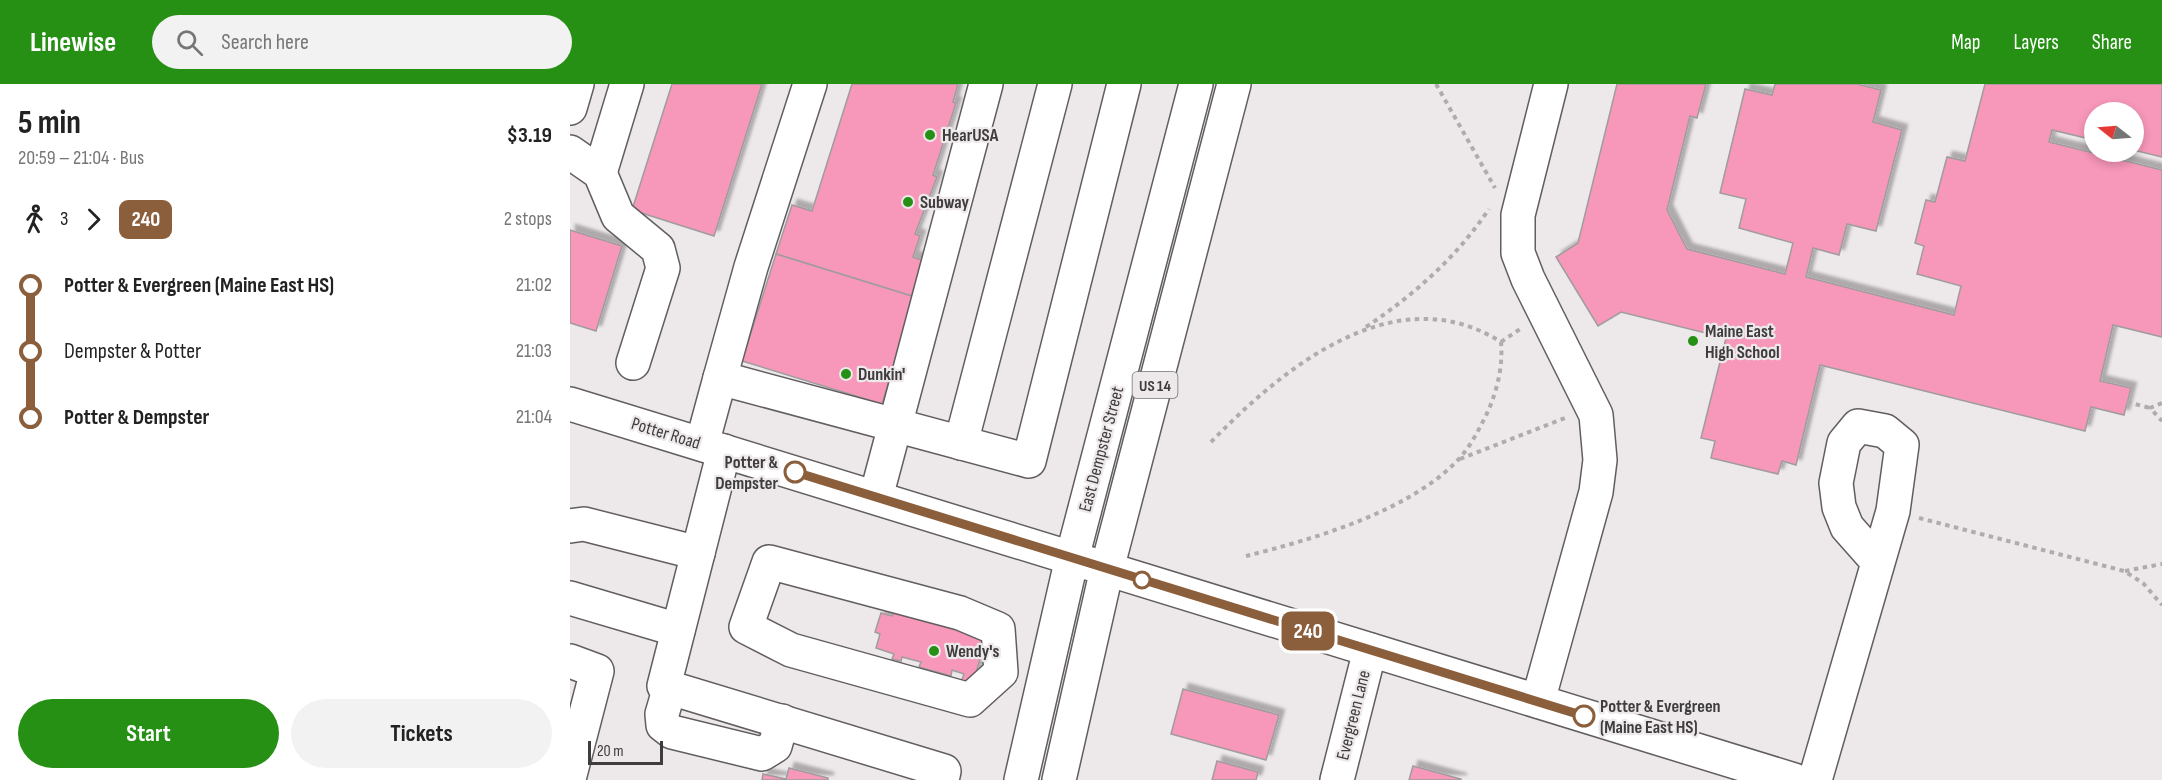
<!DOCTYPE html>
<html lang="en">
<head>
<meta charset="utf-8">
<style>
  body { margin:0; font-family:"Sofia Sans Condensed",sans-serif; background:#f2f2f2; color:#222; height:100vh; display:flex; flex-direction:column; font-size:22px; white-space:nowrap }
  * { box-sizing:border-box; margin:0 }
  p { font-size:20px; color:#767676 }
  .icon { flex:none; width:33px; height:33px; fill:none; stroke:currentColor; stroke-width:2; stroke-linecap:round; stroke-linejoin:round }
  .map { position:relative; flex:1; overflow:hidden }
  .side { display:flex; flex-direction:column; background:#fff; width:570px }
  .side>* { flex:none }
  .badge { padding:0 12px; border-radius:9px; font-size:21px; line-height:39px }
  .needle { width:39px; rotate:287deg }
  .controls { position:absolute; left:1514px; top:18px; display:grid; gap:12px }
  .controls a { display:grid; place-items:center; width:60px; height:60px; border-radius:50%; background:#fff; box-shadow:0 3px 9px #0003; font-size:30px }
  .scale { position:absolute; left:18px; bottom:15px; width:75px; box-sizing:border-box; padding-left:6px; border:3px solid #3e3c3d; border-top:0; font-size:16px; line-height:21px; white-space:nowrap; color:#3e3c3d; -webkit-text-stroke:4px #ede8ea; paint-order:stroke }
  .map>.badge { position:absolute; translate:-50% -50%; box-shadow:0 0 0 3px #fff }
  .legs { display:flex; align-items:center; gap:9px; height:66px; padding:0 18px; font-size:20px }
  .legs p { margin-inline-start:auto }
  .head { display:flex; align-items:center; justify-content:space-between; height:102px; padding:0 18px }
  h1 { font-size:33px; font-weight:700; line-height:45px }
  .primary-button { display:flex; gap:12px; margin-top:auto; padding:12px 18px }
  .primary-button a { flex:1; height:69px; border-radius:36px; background:#259014; color:#fff; font-size:24px; font-weight:700; line-height:69px; text-align:center }
  .primary-button a+a { background:#f2f2f2; color:#222 }
  ul { padding:0 18px; list-style:none }
  li { display:flex; align-items:center; gap:21px; height:66px; font-size:22px }
  li i { display:grid; place-items:center; width:9px; height:100%; margin:0 8px; background:currentColor }
  li i::after { content:''; width:15px; height:15px; margin:-8px; border:4px solid; border-radius:50%; background:#fff }
  li p { margin-inline-start:auto }
  li:first-child i { background:linear-gradient(#0000 50%,currentColor 0) }
  li:last-child i { background:linear-gradient(currentColor 50%,#0000 0) }
  header { display:flex; align-items:center; gap:36px; box-sizing:border-box; height:84px; padding:0 30px; background:#259014; color:#fff }
  header strong { font-size:28px }
  nav { display:flex; gap:33px; margin-inline-start:auto; font-size:21px }
  .search { width:420px; height:54px; background:#f2f2f2; display:flex; align-items:center; gap:15px; box-sizing:border-box; padding:0 21px; border-radius:33px; color:#767676; font-size:22px }
  main { display:flex; flex:1; min-height:0 }
  .map>svg:first-child { display:block }
  .building { fill:#f797ba; stroke:#a09c9d; stroke-width:1.5; filter:url(#shadow) }
  .lines { fill:none; stroke-linecap:round; stroke-linejoin:round }
  .minor-casing { stroke:#625e5f; stroke-width:36 }
  .major-casing { stroke:#625e5f; stroke-width:36 }
  .path { stroke:#b0acae; stroke-width:4; stroke-dasharray:4.5 4.5; stroke-linecap:butt }
  .minor { stroke:#fff; stroke-width:33 }
  .major { stroke:#fff; stroke-width:33 }
  .line-1-casing { stroke:#fff; stroke-width:14 }
  .line-1 { stroke:#8b5e3c; stroke-width:9 }
  .poi-dot { fill:#259014; stroke:#ede8ea; stroke-width:2 }
  .stop-1-dot { fill:#fff; stroke:#8b5e3c; stroke-width:3 }
  .labels { text-anchor:middle; stroke-width:4.5; stroke-linejoin:round; paint-order:stroke }
  .shield { fill:#ede8ea; stroke:#727071; stroke-width:1.5 }
  .shield-label { font-size:16px; font-weight:bold; fill:#3e3c3d }
  .poi-label { font-size:18px; font-weight:bold; fill:#3e3c3d; stroke:#ede8ea; text-anchor:start }
  .street-label { font-size:18px; fill:#3e3c3d; stroke:#ede8ea }
  .stop-label { font-size:18px; font-weight:bold; fill:#3e3c3d; stroke:#ede8ea; text-anchor:end }
</style>
</head>
<body>
<header>
<strong>Linewise</strong>
<div class="search"><svg class="icon" aria-label="search" viewBox="0 0 24 24"><circle cx="10" cy="10" r="6"/><path d="M15 15l6 6"/></svg>Search here</div>
<nav><a>Map</a><a>Layers</a><a>Share</a></nav>
</header>
<main>
<section class="side">
<div class="head"><div><h1>5 min</h1><p>20:59 – 21:04 · Bus</p></div><b>$3.19</b></div>
<div class="legs"><svg class="icon" aria-label="walk" viewBox="0 0 24 24"><circle cx="13" cy="4" r="2"/><path d="M13 8l-2 6 4 7M11 14l-3 7M7 12l3-4h3l4 4"/></svg>3<svg class="icon" aria-label="forward" viewBox="0 0 24 24"><path d="M9 5l7 7-7 7"/></svg><b class="badge" style="background:#8b5e3c;color:#fff">240</b><p>2 stops</p></div>
<ul>
<li><i style="color:#8b5e3c"></i><b>Potter &amp; Evergreen (Maine East HS)</b><p>21:02</p></li>
<li><i style="color:#8b5e3c"></i><span>Dempster &amp; Potter</span><p>21:03</p></li>
<li><i style="color:#8b5e3c"></i><b>Potter &amp; Dempster</b><p>21:04</p></li>
</ul>
<div class="primary-button"><a>Start</a><a>Tickets</a></div>
</section>
<div class="map">
<svg width="1592" height="696" viewBox="0 0 1592 696">
  <defs>
    <filter id="shadow"><feDropShadow dx="5.5" dy="-5.5" stdDeviation="1.5" flood-color="#0004"/></filter>
  </defs>
  <rect width="100%" height="100%" fill="#ede8ea"/>
  <g class="building">
    <path d="M102 0H192L144 152 62 126Z"/>
    <path d="M282 0H388L383 18 386 19 363 91 367 93 345 150 350 152 343 173 352 176 349 185 352 186 345 213 206 170 222 121 242 127Z"/>
    <path d="M1047 0H1136L1127 34 1120 32 1097 126 1117 165 1215 190 1223 159 1169 144 1176 115 1150 109 1175 5 1202 11 1205 0H1287L1311 6 1303 38 1332 46 1306 147 1277 140 1269 171 1243 164 1236 193 1384 231 1391 202 1347 190 1354 162 1345 159 1356 116 1365 118 1377 73 1395 77 1415 0H1592V73L1563 66V28H1524V56L1482 46 1479 58 1592 86V253L1543 241 1530 297 1561 304 1554 331 1521 323 1515 347 1250 281 1226 381 1212 377 1208 390 1141 374 1145 357 1131 354 1156 254 1051 228 1028 242 986 173 1008 159Z"/>
    <path d="M0 146 52 162 26 247 0 239Z"/>
    <path d="M206 170 345 213 312 320 172 277Z"/>
    <path d="M325 527 416 555 402 602 391 598 394 590 382 586 381 592 349 583 351 578 332 573 331 577 322 575 324 570 306 564 310 550 305 548 311 529 322 532Z"/>
    <path d="M613 605 709 631 696 676 601 650Z"/>
    <path d="M647 677 688 688 686 696H642Z"/>
    <path d="M843 682 891 695V696H839Z"/>
    <path d="M219 684 258 694V696H192L193 690 216 695Z"/>
  </g>
  <g class="lines">
    <defs>
      <g id="minor">
        <path d="M0 24 7 0"/>
        <path d="M0 68 30 89 48 132 88 165 93 184 63 279"/>
        <path d="M30 89 57 0"/>
        <path d="M150 294 181 183 240 0"/>
        <path d="M0 320 1224 696"/>
        <path d="M391 359 485 0"/>
        <path d="M132 360 150 294 459 377 554 0"/>
        <path d="M154 367 94 602 374 687 372 696"/>
        <path d="M306 413 416 0"/>
        <path d="M0 442 14 440 128 469"/>
        <path d="M199 478 390 529 428 545 431 588 400 616 221 566 176 543Z"/>
        <path d="M0 514 108 546"/>
        <path d="M0 577 27 587 0 691"/>
        <path d="M100 603 92 630 93 641 102 648 192 670 205 662 212 637"/>
        <path d="M968 617 1026 408 1030 376 1026 331 958 195 948 169V131L981 0"/>
        <path d="M767 696 800 566"/>
        <path d="M1245 696 1323 427 1332 361 1315 347 1288 342 1274 359 1266 399 1269 423 1277 443 1308 478"/>
      </g>
      <g id="major">
        <path d="M451 696 502 474 626 0"/>
        <path d="M489 696 537 485 664 0"/>
      </g>
    </defs>
    <use href="#minor" class="minor-casing"/>
    <use href="#major" class="major-casing"/>
    <g class="path">
      <path d="M866 0 925 104"/>
      <path d="M796 243C845 210 886 174 919 125"/>
      <path d="M931 258 953 243"/>
      <path d="M1557 318 1580 324"/>
      <path d="M1592 319 1580 324 1592 337"/>
      <path d="M641 358C713 284 825 191 931 258"/>
      <path d="M890 375 995 334"/>
      <path d="M1349 434 1554 487 1573 499 1592 521"/>
      <path d="M676 472C744 455 838 428 888 376 901 362 911 342 919 325 928 303 933 281 931 258"/>
      <path d="M1555 487 1592 480"/>
    </g>
    <use href="#minor" class="minor"/>
    <use href="#major" class="major"/>
  </g>
  <g class="lines">
    <defs>
      <path id="line-1" d="M225 388 1014 632"/>
    </defs>
    <use href="#line-1" class="line-1-casing"/>
    <use href="#line-1" class="line-1"/>
  </g>
  <g class="poi-dot">
    <circle cx="360" cy="51" r="6"/>
    <circle cx="338" cy="118" r="6"/>
    <circle cx="1123" cy="257" r="6"/>
    <circle cx="276" cy="290" r="6"/>
    <circle cx="364" cy="567" r="6"/>
  </g>
  <g class="stop-1-dot">
    <circle cx="225" cy="388" r="10"/>
    <circle cx="572" cy="496" r="8"/>
    <circle cx="1014" cy="632" r="10"/>
  </g>
  <g class="labels">
    <rect class="shield" x="562.5" y="288" width="45" height="26" rx="4.5"/>
    <g class="shield-label">
      <text x="585" y="307">US 14</text>
    </g>
    <g class="poi-label">
      <text x="372" y="57">HearUSA</text>
      <text x="350" y="124">Subway</text>
      <text x="1135" y="253">Maine East<tspan x="1135" dy="21">High School</tspan></text>
      <text x="288" y="296">Dunkin'</text>
      <text x="376" y="573">Wendy's</text>
    </g>
    <g class="street-label">
      <text transform="translate(96 349) rotate(17)" y="6">Potter Road</text>
      <text transform="translate(531 365) rotate(-75)" y="6">East Dempster Street</text>
      <text transform="translate(783 631) rotate(-76)" y="6">Evergreen Lane</text>
    </g>
    <g class="stop-label">
      <text x="208" y="384">Potter &amp;<tspan x="208" dy="21">Dempster</tspan></text>
      <text x="1030" y="628" text-anchor="start">Potter &amp; Evergreen<tspan x="1030" dy="21">(Maine East HS)</tspan></text>
    </g>
  </g>
</svg>
<div class="controls">
<a><svg class="needle" viewBox="-14 -14 28 28"><path d="M0-13l5 13h-10z" fill="#e53935"/><path d="M0 13l5-13h-10z" fill="#767676"/></svg></a>
</div>
<div class="scale">20 m</div>
<b class="badge" style="left:738px;top:547px;background:#8b5e3c;color:#fff">240</b>
</div>
</main>
</body>
</html>
